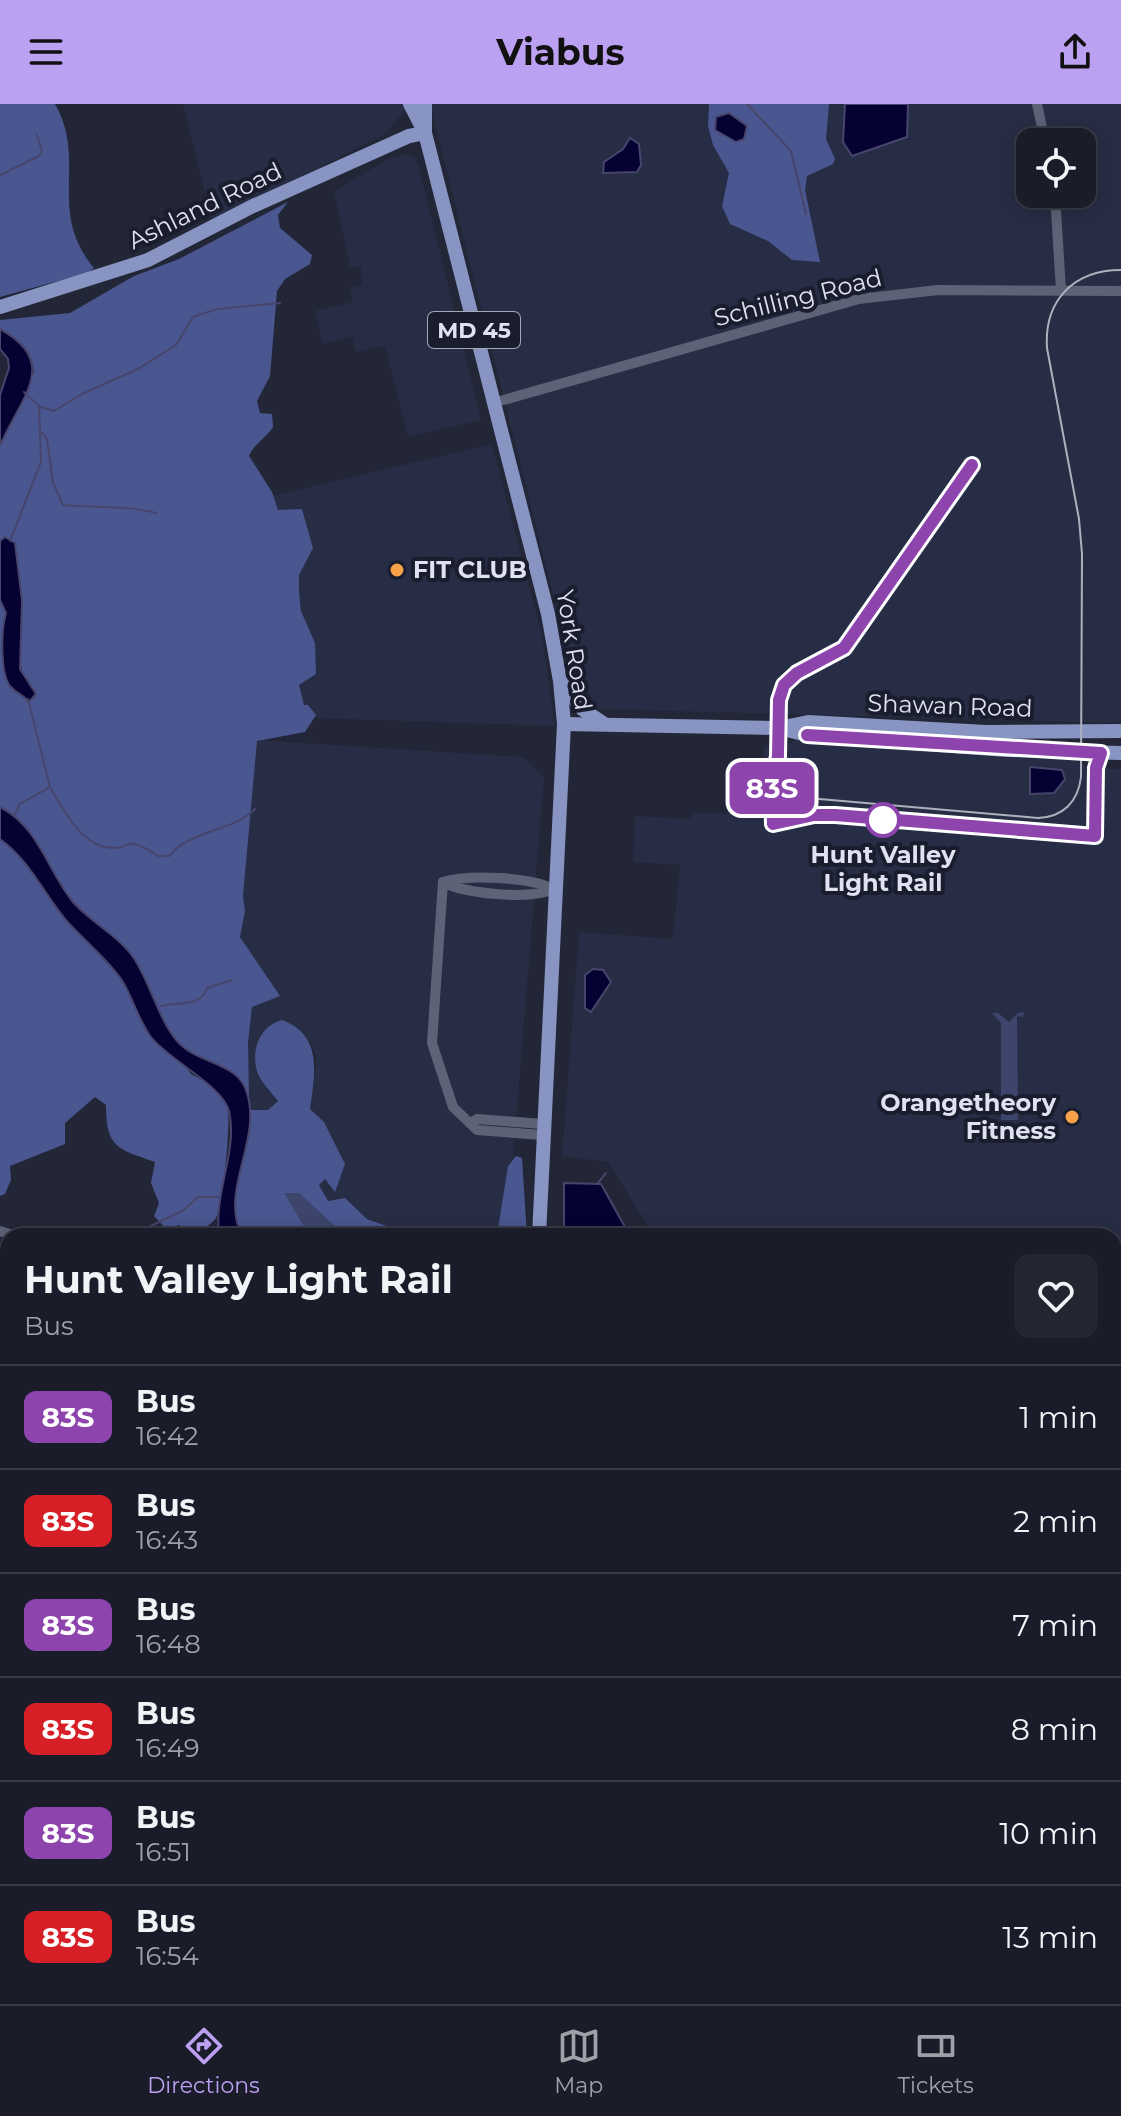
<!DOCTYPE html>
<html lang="en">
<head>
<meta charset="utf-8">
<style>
  body { margin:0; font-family:Montserrat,sans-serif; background:#232531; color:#f1f3f6; height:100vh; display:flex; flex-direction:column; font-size:30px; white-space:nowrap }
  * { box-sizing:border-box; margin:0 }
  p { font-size:26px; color:#9fa1a8 }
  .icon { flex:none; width:44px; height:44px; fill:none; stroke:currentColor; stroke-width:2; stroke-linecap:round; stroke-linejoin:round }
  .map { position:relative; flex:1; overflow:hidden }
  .drawer { position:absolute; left:0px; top:1124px; width:1122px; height:776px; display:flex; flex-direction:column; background:#1a1c29; border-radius:24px 24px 0 0; box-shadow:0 4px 20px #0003,0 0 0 2px #383a46 }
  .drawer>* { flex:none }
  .badge { padding:0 16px; border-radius:12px; font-size:28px; line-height:52px }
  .fabs { position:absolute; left:1016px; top:24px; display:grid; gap:16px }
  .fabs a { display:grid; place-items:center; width:80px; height:80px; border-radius:16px; background:#1a1c29; box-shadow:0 4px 20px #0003,0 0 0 2px #383a46; font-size:40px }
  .map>.badge { position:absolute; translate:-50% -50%; box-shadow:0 0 0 4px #fff }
  .round { display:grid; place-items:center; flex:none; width:84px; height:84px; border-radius:16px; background:#232531 }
  .head { display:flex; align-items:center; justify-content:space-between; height:136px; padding:0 24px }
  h1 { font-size:38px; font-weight:700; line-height:60px }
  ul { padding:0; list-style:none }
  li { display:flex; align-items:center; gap:24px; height:104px; padding:0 24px; border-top:2px solid #383a46 }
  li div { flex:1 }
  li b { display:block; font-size:30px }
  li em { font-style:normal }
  li .badge { min-width:88px; font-weight:700; text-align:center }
  header { display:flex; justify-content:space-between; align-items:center; height:104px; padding:0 24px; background:#bca0f2; color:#111; font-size:36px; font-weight:700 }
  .menu { display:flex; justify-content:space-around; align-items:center; height:112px; border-top:2px solid #383a46; background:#1a1c29; font-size:22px; color:#9fa1a8 }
  .menu a { display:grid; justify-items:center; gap:4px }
  .menu .active { color:#bca0f2 }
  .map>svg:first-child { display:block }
  .built { fill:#272d44; fill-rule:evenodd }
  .green { fill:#3d456d }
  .forest { fill:#4a5690 }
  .water { fill:#060133; stroke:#47456b; stroke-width:2 }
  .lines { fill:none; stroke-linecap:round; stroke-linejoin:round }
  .stream { stroke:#47456b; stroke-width:2 }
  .minor { stroke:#5d6377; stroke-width:10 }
  .major { stroke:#8894c2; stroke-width:14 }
  .tram { stroke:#adb1be; stroke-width:2 }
  .line-casing { stroke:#fff; stroke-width:18 }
  .line { stroke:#8e44ad; stroke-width:12 }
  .poi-dot { fill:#f7a149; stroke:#191d2d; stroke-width:3 }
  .stop-dot { fill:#fff; stroke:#8e44ad; stroke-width:4 }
  .labels { text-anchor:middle; stroke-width:8; stroke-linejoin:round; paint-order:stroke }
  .shield { fill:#191d2d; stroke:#a4a8b5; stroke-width:2 }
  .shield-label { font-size:22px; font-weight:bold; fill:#e0e3ef }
  .street-label { font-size:24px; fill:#e0e3ef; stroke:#191d2d }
  .poi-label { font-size:24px; font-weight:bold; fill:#e0e3ef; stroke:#191d2d; text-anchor:start }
  .stop-label { font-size:24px; font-weight:bold; fill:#e0e3ef; stroke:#191d2d }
</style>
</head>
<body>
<header><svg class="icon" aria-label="menu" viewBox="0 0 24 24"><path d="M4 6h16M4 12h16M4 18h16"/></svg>Viabus<svg class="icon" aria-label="share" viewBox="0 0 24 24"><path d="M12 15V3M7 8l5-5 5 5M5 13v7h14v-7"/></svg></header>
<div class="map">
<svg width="1121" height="1900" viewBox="0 0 1121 1900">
  <rect width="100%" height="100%" fill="#222637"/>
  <g class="built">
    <path d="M183 0H403L405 6 385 30 212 118Z"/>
    <path d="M430 0H1121V619L598 605 569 554ZM1030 38H1082V90H1030Z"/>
    <path d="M406 50 414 53 419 63 481 316 408 333 385 242 356 248 352 232 323 240 315 207 353 198 350 184 362 181 361 162 350 163 334 87 385 57Z"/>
    <path d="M492 340 542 531 555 622 258 612 267 393Z"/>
    <path d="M798 633 1007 654 1071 655 1090 664 1121 665V1220H1114V1132H654L608 1058 562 1052 579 828 673 835 680 761 633 758 635 712 690 715 691 709 761 710 764 642H787Z"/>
    <path d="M257 636 523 653 544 673 513 1054 508 1062 498 1124 491 1132H398L392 1124 367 1115 345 1094 328 1097 319 1081 325 1075 335 1087 333 1040 324 1018 310 1005 317 955 310 937 282 916 270 920 278 997 268 1006H248V939L252 903 279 892 240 833 245 807 243 792Z"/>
  </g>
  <g class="green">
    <path d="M1024 908 1023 913 1017 912 1018 1016H1001V919L992 909H998L1009 918 1018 909Z"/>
    <path d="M283 1089H299L345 1132H310Z"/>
  </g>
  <g class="forest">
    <path d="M0 0H55C88 58 46 107 94 164L87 169 0 193Z"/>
    <path d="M709 0H829L826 35 835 55 833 60 807 72 805 86 820 158 792 156 768 137 730 120 722 102 729 69 713 41 708 22Z"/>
    <path d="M288 98 278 111 280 124 312 151 310 160 285 175 277 187 270 272 257 297 260 309 272 310 273 323C266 334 253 341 249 352L272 388 278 406 302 405 313 444 299 471V488L301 507 315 539 316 570 299 581 304 601H308L316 611 305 628 257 637 243 792 245 807 240 833 280 892 252 903 248 939 249 992C235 960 201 962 178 938 160 918 150 881 136 857 121 832 92 819 74 798 47 767 39 722 0 703V496L6 509C0 534 2 561 12 585L36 590C31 582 22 572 21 562 15 520 32 469 5 434L0 437V342L34 268C32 245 20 236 0 225V216L70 209 134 172 179 155Z"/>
    <path d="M0 735 11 743 44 782 61 809 121 875 191 970C206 978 220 987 227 1003 232 1016 222 1105 216 1114 213 1118 206 1123 203 1127H189L179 1121 166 1125 154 1112 159 1099 151 1079 155 1058C118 1045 106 1044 106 1001L95 993 65 1019V1040L10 1062 11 1076 5 1090 0 1092Z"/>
    <path d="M282 916C323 931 315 970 310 1005L324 1018 345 1060 335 1088 325 1075 319 1081 328 1097 345 1094 367 1115 392 1124 398 1132H345L299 1089H284L310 1132H242C223 1092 250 1049 248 1006H268L278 997C272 989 262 979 258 970 250 948 259 922 282 916Z"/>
    <path d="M516 1052 522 1054 527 1132H491L498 1124 508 1062Z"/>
    <path d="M1121 1321V1474L1114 1477V1323Z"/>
    <path d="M8 1531V1708L2 1726 8 1732V1752L3 1763 8 1774V1790L3 1794 8 1796V1830L0 1806V1532Z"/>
    <path d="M1114 1548 1120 1555 1118 1578 1121 1585V1900H995L993 1892H1114Z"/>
    <path d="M308 1892H403L405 1900H307Z"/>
    <path d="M826 1892H897L907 1900H816Z"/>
  </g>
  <g class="water">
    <path d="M845 0H908L907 33 852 52 843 38Z"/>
    <path d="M729 9 747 22 744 35 736 38 715 26 716 13Z"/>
    <path d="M630 34 639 40 641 61 637 68 603 69 604 58 623 45Z"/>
    <path d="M0 225C62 259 19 295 0 342V291L9 264 8 255 0 245Z"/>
    <path d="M5 433 15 439 22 497 20 565 36 590 29 598C23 591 15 588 10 582 0 569 1 526 6 509L0 496V437Z"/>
    <path d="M1030 663 1062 666 1065 675 1054 689 1030 690Z"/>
    <path d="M0 703C39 723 47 766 73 798 91 819 120 832 135 856 151 881 158 914 177 937 198 961 238 957 247 989 262 1037 219 1087 242 1132H221L219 1128C214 1088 238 1047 229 1007 223 982 170 957 151 933 139 917 133 895 123 878 108 855 83 836 65 815 43 788 29 756 0 735Z"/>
    <path d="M593 865 603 866 611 878 591 908 585 904V871Z"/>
    <path d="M564 1079 601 1080 630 1132H564Z"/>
  </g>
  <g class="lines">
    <g class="stream">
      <path d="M747 0 791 47 806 110"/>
      <path d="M0 71 39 52 42 47 37 31"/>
      <path d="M41 303 54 307 82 290 138 265 176 241 193 213 217 205 280 199"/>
      <path d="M42 329 47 335 53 379 63 401C95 404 125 401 156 409"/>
      <path d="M10 437 41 358 39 302 24 288"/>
      <path d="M28 595 50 683"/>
      <path d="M15 710 20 700 50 683C62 703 79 738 105 743 133 749 121 727 158 752H169C191 725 231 729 255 705"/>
      <path d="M161 902C179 897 200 904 207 884L232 876"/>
      <path d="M597 1080 606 1069"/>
      <path d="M130 1132 184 1106 198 1093H218"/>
      <path d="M513 1132 519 1126"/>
      <path d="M315 1900 321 1892"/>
      <path d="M655 1900 662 1894"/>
    </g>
    <g class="minor">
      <path d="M1037 0 1045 38"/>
      <path d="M1055 90 1061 186"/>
      <path d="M493 299 859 195 938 186 1121 187"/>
      <path d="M443 778 432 939 453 1003 477 1026 542 1031"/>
      <path d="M443 778C465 790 531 796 554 785"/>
      <path d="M443 778C468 770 530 773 554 785"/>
      <path d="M470 1019 477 1015 542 1020"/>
      <path d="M0 1127 16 1132"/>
      <path d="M1114 1488 1121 1487"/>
      <path d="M0 1518 8 1517"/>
      <path d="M907 1892 917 1900"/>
    </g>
    <g class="major">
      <path d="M410 0 425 29"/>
      <path d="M425 0V29L548 510 560 577 564 620 539 1132"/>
      <path d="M0 203 148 156 253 102 409 32 425 29"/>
      <path d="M561 578 582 605 603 619"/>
      <path d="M564 620 779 624 808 618 986 628 1121 627"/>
      <path d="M783 625 807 631 1006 646 1121 649"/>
      <path d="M1114 1246 1121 1243"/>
      <path d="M190 1900 220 1892"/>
    </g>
    <path class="tram" d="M785 692 1038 714C1063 713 1078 698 1081 673L1082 450 1079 415 1047 244C1044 197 1073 166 1121 166"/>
  </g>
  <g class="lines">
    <defs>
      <path id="line" d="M807 631 1101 649 1096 664 1095 732 835 711H814L773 720 772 682 778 652 779 596 784 581 797 569 844 544 972 361"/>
    </defs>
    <use href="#line" class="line-casing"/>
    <use href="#line" class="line"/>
  </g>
  <g class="poi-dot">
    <circle cx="397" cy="466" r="8"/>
    <circle cx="1072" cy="1013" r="8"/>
  </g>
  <circle class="stop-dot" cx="883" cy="716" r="16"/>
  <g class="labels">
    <rect class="shield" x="428" y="208" width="92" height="36" rx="6"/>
    <g class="shield-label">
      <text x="474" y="234">MD 45</text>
    </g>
    <g class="street-label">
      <text transform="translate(205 102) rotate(-26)" y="8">Ashland Road</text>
      <text transform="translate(798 194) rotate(-14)" y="8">Schilling Road</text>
      <text transform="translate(574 546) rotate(81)" y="8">York Road</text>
      <text transform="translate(950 602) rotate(2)" y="8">Shawan Road</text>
    </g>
    <g class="poi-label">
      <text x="413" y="474">FIT CLUB</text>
      <text x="1056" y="1007" text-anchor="end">Orangetheory<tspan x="1056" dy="28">Fitness</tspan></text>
    </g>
    <g class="stop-label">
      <text x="883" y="759">Hunt Valley<tspan x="883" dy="28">Light Rail</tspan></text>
    </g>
  </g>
</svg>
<div class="fabs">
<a><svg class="icon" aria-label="locate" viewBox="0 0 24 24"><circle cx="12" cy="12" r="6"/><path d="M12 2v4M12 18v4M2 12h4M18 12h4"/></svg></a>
</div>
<b class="badge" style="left:772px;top:684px;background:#8e44ad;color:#fff">83S</b>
<section class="drawer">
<div class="head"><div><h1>Hunt Valley Light Rail</h1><p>Bus</p></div><a class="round"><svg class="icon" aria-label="heart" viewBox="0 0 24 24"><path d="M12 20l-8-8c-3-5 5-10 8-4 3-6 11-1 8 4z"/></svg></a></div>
<ul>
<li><span class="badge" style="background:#8e44ad;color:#fff">83S</span><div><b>Bus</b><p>16:42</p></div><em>1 min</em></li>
<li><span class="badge" style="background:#d61f26;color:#fff">83S</span><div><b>Bus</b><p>16:43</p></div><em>2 min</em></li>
<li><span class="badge" style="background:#8e44ad;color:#fff">83S</span><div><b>Bus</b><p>16:48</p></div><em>7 min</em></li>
<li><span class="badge" style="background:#d61f26;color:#fff">83S</span><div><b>Bus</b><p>16:49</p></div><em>8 min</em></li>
<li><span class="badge" style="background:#8e44ad;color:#fff">83S</span><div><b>Bus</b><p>16:51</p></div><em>10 min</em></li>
<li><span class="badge" style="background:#d61f26;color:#fff">83S</span><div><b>Bus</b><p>16:54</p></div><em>13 min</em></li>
</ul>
</section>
</div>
<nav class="menu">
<a class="active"><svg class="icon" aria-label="directions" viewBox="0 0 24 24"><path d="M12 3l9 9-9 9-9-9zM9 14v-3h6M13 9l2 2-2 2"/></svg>Directions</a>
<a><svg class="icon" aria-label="map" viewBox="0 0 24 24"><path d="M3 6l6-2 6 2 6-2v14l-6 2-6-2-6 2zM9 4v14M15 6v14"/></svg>Map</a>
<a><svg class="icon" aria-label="tickets" viewBox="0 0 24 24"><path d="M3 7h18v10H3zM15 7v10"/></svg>Tickets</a>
</nav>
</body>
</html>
